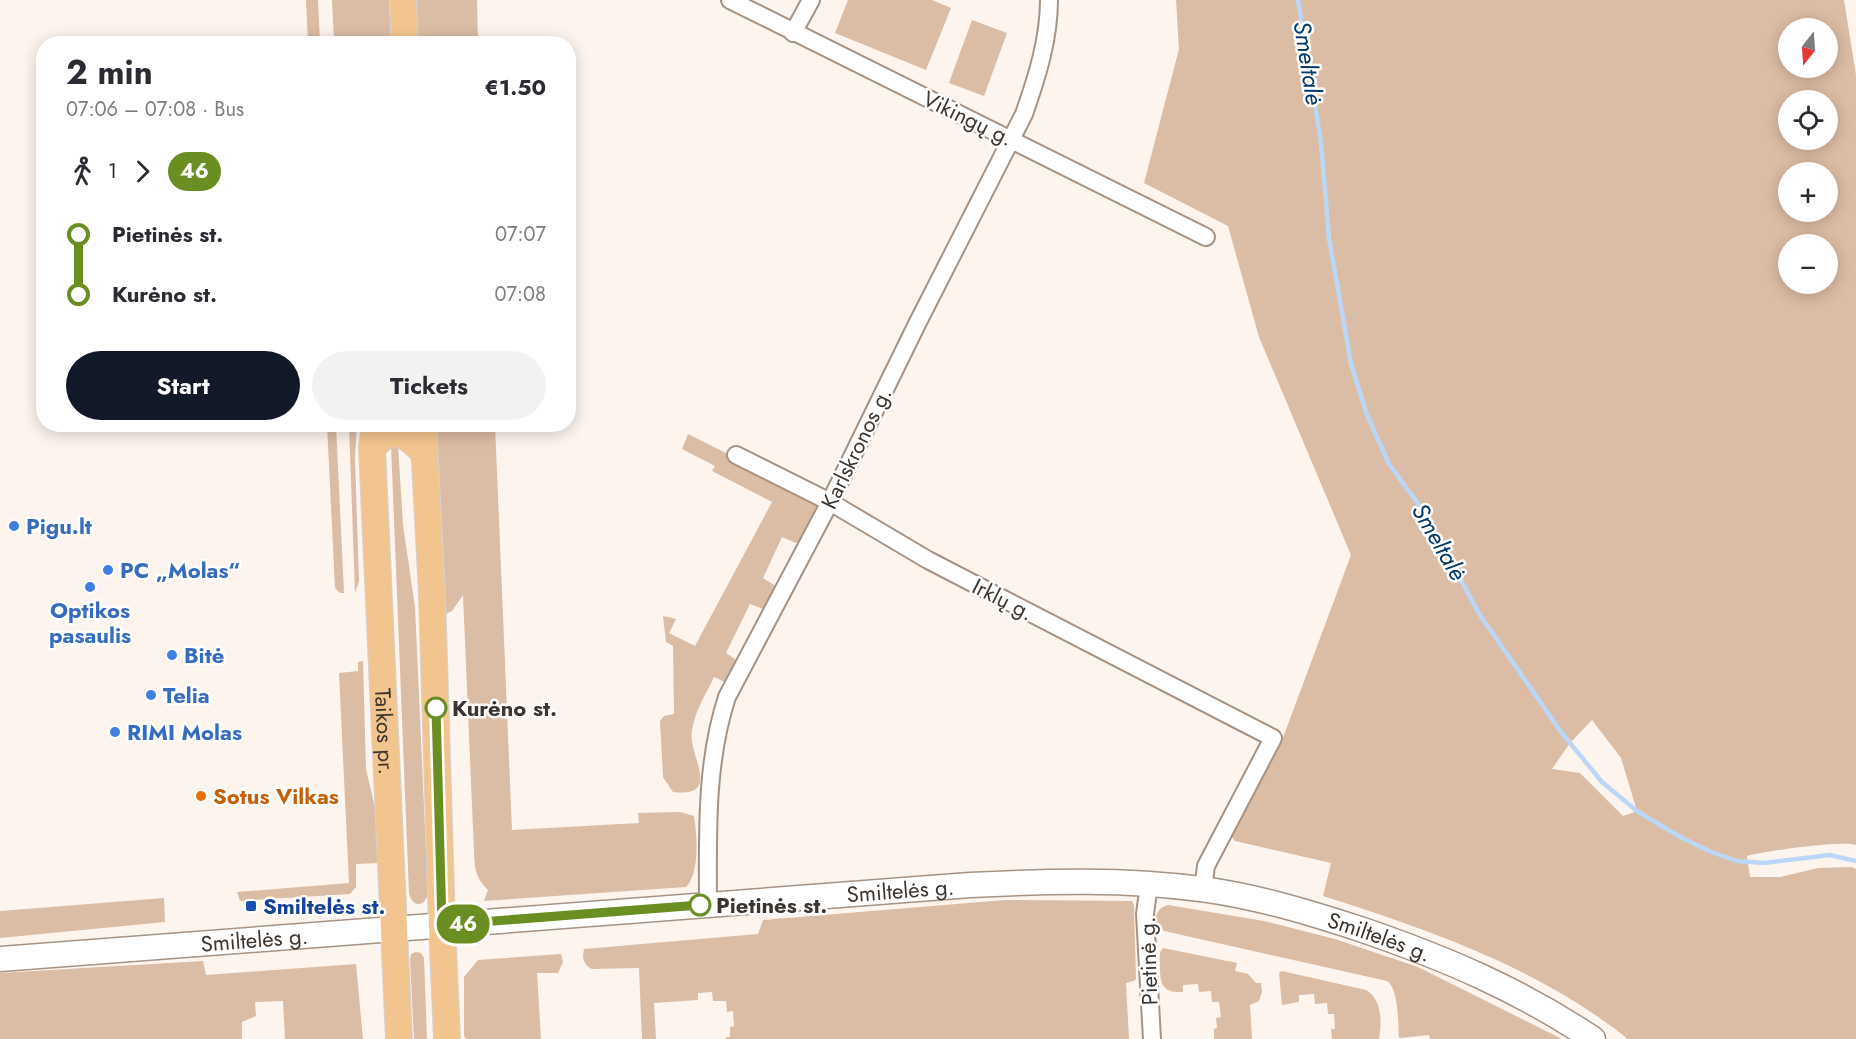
<!DOCTYPE html>
<html lang="en">
<head>
<meta charset="utf-8">
<style>
  body { margin:0; font-family:Jost,sans-serif; background:#f2f2f3; color:#2b2b33; height:100vh; display:flex; flex-direction:column; font-size:22px; white-space:nowrap }
  * { box-sizing:border-box; margin:0 }
  p { font-size:20px; color:#7c7c81 }
  .icon { flex:none; width:33px; height:33px; fill:none; stroke:currentColor; stroke-width:2; stroke-linecap:round; stroke-linejoin:round }
  .map { position:relative; flex:1; overflow:hidden }
  .panel { position:absolute; left:36px; top:36px; width:540px; height:396px; display:flex; flex-direction:column; background:#fff; border-radius:24px; box-shadow:0 3px 15px #0003 }
  .panel>* { flex:none }
  .badge { padding:0 12px; border-radius:20px; font-size:21px; line-height:39px }
  .needle { width:39px; rotate:197deg }
  .fabs { position:absolute; left:1778px; top:18px; display:grid; gap:12px }
  .fabs a { display:grid; place-items:center; width:60px; height:60px; border-radius:50%; background:#fff; box-shadow:0 3px 15px #0003; font-size:30px }
  .map>.badge { position:absolute; translate:-50% -50%; box-shadow:0 0 0 3px #fff }
  .legs { display:flex; align-items:center; gap:9px; height:66px; padding:0 30px; font-size:20px }
  .legs p { margin-inline-start:auto }
  .summary { display:flex; align-items:center; justify-content:space-between; height:102px; padding:0 30px }
  h1 { font-size:33px; font-weight:700; line-height:45px }
  .cta { display:flex; gap:12px; margin-top:auto; padding:12px 30px }
  .cta a { flex:1; height:69px; border-radius:36px; background:#111827; color:#fff; font-size:24px; font-weight:700; line-height:69px; text-align:center }
  .cta a+a { background:#f2f2f3; color:#2b2b33 }
  ul { padding:0 30px; list-style:none }
  li { display:flex; align-items:center; gap:21px; height:60px; font-size:22px }
  li i { display:grid; place-items:center; width:9px; height:100%; margin:0 8px; background:currentColor }
  li i::after { content:''; width:15px; height:15px; margin:-8px; border:4px solid; border-radius:50%; background:#fff }
  li p { margin-inline-start:auto }
  li:first-child i { background:linear-gradient(#0000 50%,currentColor 0) }
  li:last-child i { background:linear-gradient(currentColor 50%,#0000 0) }
  .map>svg:first-child { display:block }
  .green { fill:#dbbca4; fill-rule:evenodd }
  .lines { fill:none; stroke-linecap:round; stroke-linejoin:round }
  .stream { stroke:#bbd7f7; stroke-width:4.5 }
  .street-casing { stroke:#a79384; stroke-width:20 }
  .secondary-casing { stroke:#a79384; stroke-width:27 }
  .primary-casing { stroke:#d4d2d1; stroke-width:28 }
  .street { stroke:#fff; stroke-width:16 }
  .secondary { stroke:#fff; stroke-width:24 }
  .primary { stroke:#f3c58e; stroke-width:26 }
  .line-1-casing { stroke:#fff; stroke-width:14 }
  .line-1 { stroke:#6b8e23; stroke-width:9 }
  .shop-dot { fill:#3f7fe0; stroke:#fff; stroke-width:2 }
  .stop-1-dot { fill:#fff; stroke:#6b8e23; stroke-width:3 }
  .food-dot { fill:#e8710a; stroke:#fff; stroke-width:2 }
  .transit-dot { fill:#1a4fb4; stroke:#fff; stroke-width:2 }
  .labels { text-anchor:middle; stroke-width:5; stroke-linejoin:round; paint-order:stroke }
  .street-label { font-size:22px; fill:#3c342d; stroke:#fff }
  .shop-label { font-size:22px; font-weight:bold; fill:#366cbe; stroke:#fff; text-anchor:start }
  .stop-label { font-size:22px; font-weight:bold; fill:#3c342d; stroke:#fff; text-anchor:start }
  .food-label { font-size:22px; font-weight:bold; fill:#c56008; stroke:#fff; text-anchor:start }
  .transit-label { font-size:22px; font-weight:bold; fill:#164399; stroke:#fff; text-anchor:start }
  .water-label { font-size:24px; font-style:italic; fill:#033968; stroke:#fff }
</style>
</head>
<body>
<div class="map">
<svg width="1856" height="1039" viewBox="0 0 1856 1039">
  <rect width="100%" height="100%" fill="#fdf4ee"/>
  <g class="green">
    <path d="M306 0H318L320 43H308Z"/>
    <path d="M332 0H389L391 43H334Z"/>
    <path d="M416 0H477L478 43H418Z"/>
    <path d="M848 0H932L951 8 926 70 835 33Z"/>
    <path d="M1176 0H1844L1856 75V845C1841 840 1766 851 1747 856L1750 877H1780L1818 868 1852 867 1856 869V1039H1628C1539 968 1430 930 1323 896L1331 863 1235 841 1231 836 1230 831 1281 743 1351 555 1259 337 1228 226 1144 183 1179 49ZM1788 28H1827V68H1788ZM1788 100H1827V140H1788ZM1788 172H1827V212H1788ZM1788 244H1827V284H1788ZM1592 720 1621 758 1637 811 1623 816 1580 773 1552 769 1570 743Z"/>
    <path d="M972 20 1007 33 984 96 949 83Z"/>
    <path d="M327 425H336L344 593H340L335 588Z"/>
    <path d="M349 425H357L355 458 359 581 355 593Z"/>
    <path d="M435 425H495L512 830 639 823 638 813 680 812 694 816C697 834 700 873 686 887L484 901 488 890C475 876 475 871 474 852L463 595 452 611 443 615Z"/>
    <path d="M688 434 815 498 819 505 801 541 796 543 782 537 763 578 777 587 766 610 750 604 726 653 738 661 727 683 714 677C706 694 695 711 692 730 687 754 724 798 673 792L663 777 660 721 664 716 674 714 673 646 666 642 663 616 676 619 669 633 695 646 772 502 712 471 715 466 682 449Z"/>
    <path d="M391 445H398L403 525 415 607 428 895C423 908 412 907 409 893Z"/>
    <path d="M363 661 366 769 377 816 380 863 356 864V887L350 894 240 901 237 892 349 883 339 673 358 671V662Z"/>
    <path d="M164 898 165 922 0 938V911Z"/>
    <path d="M1005 900 1132 901 1134 905 1136 979 1134 981 1126 983 1129 1039H726V1037H730V1027L734 1026 733 1011 727 1012 726 1001H713L712 992 698 993V1000L654 1003 656 1039H642L639 968 592 969C583 964 582 958 584 949L758 934 763 920Z"/>
    <path d="M1168 905 1264 921 1335 939 1418 967 1562 1039H1430L1429 1035 1399 1038C1398 1024 1399 989 1387 981L1164 931 1155 922C1157 912 1158 908 1168 905Z"/>
    <path d="M1163 948 1237 963 1235 971 1248 974 1256 983H1261L1262 992 1259 1001 1250 1005 1252 1039H1214V1029L1217 1028 1216 1018 1221 1017 1219 1002H1212L1211 991 1199 992 1198 984 1183 985V992C1163 993 1160 985 1160 967 1160 960 1158 953 1163 948Z"/>
    <path d="M416 952 421 953 424 958 427 1039H414L410 959 411 954Z"/>
    <path d="M561 954 563 962 558 973H537L541 1039H466L464 1036V977L478 960Z"/>
    <path d="M203 961 206 975 356 964 363 1039H285L283 1001 255 1002 256 1016 242 1022V1039H0V973Z"/>
    <path d="M1282 971 1366 990C1382 999 1382 1022 1379 1039H1332L1331 1029H1335L1334 1014H1328L1327 1003 1315 1004 1314 994 1299 995V1002L1282 1005 1279 973Z"/>
  </g>
  <g class="lines">
    <path class="stream" d="M1298 0 1321 143 1329 238 1351 364 1367 415 1389 464 1425 513 1478 612 1561 732 1602 782 1637 811 1682 838 1709 851 1737 861 1764 863 1830 855 1856 861"/>
    <defs>
      <g id="street">
        <path d="M730 0 1206 237"/>
        <path d="M793 33 811 0"/>
        <path d="M736 455 830 502 928 560 1273 738 1206 866 1203 889"/>
        <path d="M1149 884 1145 914 1152 1039"/>
        <path d="M708 905C708 835 705 764 727 697L830 502 917 324 1024 114C1037 77 1049 39 1049 0"/>
      </g>
      <g id="secondary">
        <path id="s1" d="M0 959 970 885C1048 881 1124 879 1201 889 1255 896 1308 912 1360 929 1445 958 1518 989 1593 1039"/>
      </g>
      <g id="primary">
        <path d="M403 0 405 44"/>
        <path id="s2" d="M375 424 372 448 399 1039"/>
        <path d="M423 424 432 594 442 925 447 1039"/>
        <path d="M372 448C393 424 406 434 424 453"/>
      </g>
    </defs>
    <use href="#street" class="street-casing"/>
    <use href="#secondary" class="secondary-casing"/>
    <use href="#primary" class="primary-casing"/>
    <use href="#street" class="street"/>
    <use href="#secondary" class="secondary"/>
    <use href="#primary" class="primary"/>
  </g>
  <g class="lines">
    <defs>
      <path id="line-1" d="M436 708 442 925 700 905"/>
    </defs>
    <use href="#line-1" class="line-1-casing"/>
    <use href="#line-1" class="line-1"/>
  </g>
  <g class="shop-dot">
    <circle cx="14" cy="526" r="6"/>
    <circle cx="108" cy="570" r="6"/>
    <circle cx="90" cy="587" r="6"/>
    <circle cx="172" cy="655" r="6"/>
    <circle cx="151" cy="695" r="6"/>
    <circle cx="115" cy="732" r="6"/>
  </g>
  <g class="stop-1-dot">
    <circle cx="436" cy="708" r="10"/>
    <circle cx="700" cy="905" r="10"/>
  </g>
  <circle class="food-dot" cx="201" cy="796" r="6"/>
  <rect class="transit-dot" x="245" y="900" width="12" height="12" rx="3"/>
  <g class="labels">
    <g class="street-label">
      <text transform="translate(968 118) rotate(26)" y="8">Vikingų g.</text>
      <text transform="translate(856 448) rotate(-64)" y="8">Karlskronos g.</text>
      <text transform="translate(1003 599) rotate(27)" y="8">Irklų g.</text>
      <text dy="8" stroke="none"><textPath href="#s2" startOffset="308">Taikos pr.</textPath></text>
      <text dy="8" stroke="none"><textPath href="#s1" startOffset="903">Smiltelės g.</textPath></text>
      <text dy="8" stroke="none"><textPath href="#s1" startOffset="1389">Smiltelės g.</textPath></text>
      <text dy="8" stroke="none"><textPath href="#s1" startOffset="255">Smiltelės g.</textPath></text>
      <text transform="translate(1148 961) rotate(-92)" y="8">Pietinė g.</text>
    </g>
    <g class="shop-label">
      <text x="26" y="534">Pigu.lt</text>
      <text x="120" y="578">PC „Molas“</text>
      <text x="90" y="618" text-anchor="middle">Optikos<tspan x="90" dy="25">pasaulis</tspan></text>
      <text x="184" y="663">Bitė</text>
      <text x="163" y="703">Telia</text>
      <text x="127" y="740">RIMI Molas</text>
    </g>
    <g class="stop-label">
      <text x="452" y="716">Kurėno st.</text>
      <text x="716" y="913">Pietinės st.</text>
    </g>
    <g class="food-label">
      <text x="213" y="804">Sotus Vilkas</text>
    </g>
    <g class="transit-label">
      <text x="263" y="914">Smiltelės st.</text>
    </g>
    <g class="water-label">
      <text transform="translate(1308 63) rotate(81)" y="8">Smeltalė</text>
      <text transform="translate(1439 542) rotate(60)" y="8">Smeltalė</text>
    </g>
  </g>
</svg>
<div class="fabs">
<a><svg class="needle" viewBox="-14 -14 28 28"><path d="M0-13l5 13h-10z" fill="#e53935"/><path d="M0 13l5-13h-10z" fill="#7c7c81"/></svg></a>
<a><svg class="icon" aria-label="locate" viewBox="0 0 24 24"><circle cx="12" cy="12" r="6"/><path d="M12 2v4M12 18v4M2 12h4M18 12h4"/></svg></a>
<a>+</a>
<a>−</a>
</div>
<b class="badge" style="left:463px;top:924px;background:#6b8e23;color:#fff">46</b>
<section class="panel">
<div class="summary"><div><h1>2 min</h1><p>07:06 – 07:08 · Bus</p></div><b>€1.50</b></div>
<div class="legs"><svg class="icon" aria-label="walk" viewBox="0 0 24 24"><circle cx="13" cy="4" r="2"/><path d="M13 8l-2 6 4 7M11 14l-3 7M7 12l3-4h3l4 4"/></svg>1<svg class="icon" aria-label="forward" viewBox="0 0 24 24"><path d="M9 5l7 7-7 7"/></svg><b class="badge" style="background:#6b8e23;color:#fff">46</b></div>
<ul>
<li><i style="color:#6b8e23"></i><b>Pietinės st.</b><p>07:07</p></li>
<li><i style="color:#6b8e23"></i><b>Kurėno st.</b><p>07:08</p></li>
</ul>
<div class="cta"><a>Start</a><a>Tickets</a></div>
</section>
</div>
</body>
</html>
